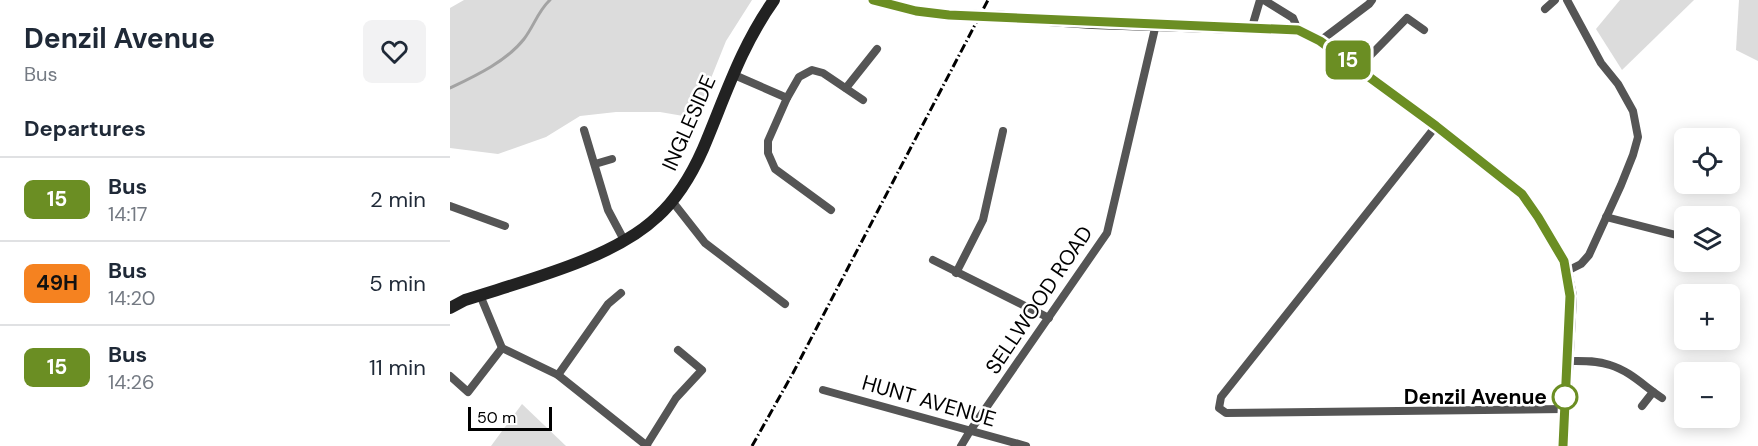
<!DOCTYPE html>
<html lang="en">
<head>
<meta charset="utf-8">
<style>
  body { margin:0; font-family:"DM Sans",sans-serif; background:#f2f2f3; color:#1f2937; height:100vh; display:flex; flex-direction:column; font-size:22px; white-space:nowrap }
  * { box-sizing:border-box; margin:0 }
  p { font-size:20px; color:#747a83 }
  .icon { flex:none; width:33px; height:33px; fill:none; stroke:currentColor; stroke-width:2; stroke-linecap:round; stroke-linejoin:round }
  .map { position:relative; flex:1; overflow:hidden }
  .details { display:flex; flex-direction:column; background:#fff; width:450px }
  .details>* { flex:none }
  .badge { padding:0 12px; border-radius:9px; font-size:21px; line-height:39px }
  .buttons { position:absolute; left:1224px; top:128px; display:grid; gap:12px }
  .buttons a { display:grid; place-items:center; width:66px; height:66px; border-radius:9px; background:#fff; box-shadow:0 3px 15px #0003; font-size:30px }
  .scale { position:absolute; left:18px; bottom:15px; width:84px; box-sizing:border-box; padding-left:6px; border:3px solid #000; border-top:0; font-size:16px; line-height:21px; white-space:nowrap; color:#000; -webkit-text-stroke:4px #fff; paint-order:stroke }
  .map>.badge { position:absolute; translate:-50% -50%; box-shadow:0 0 0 3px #fff }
  h2 { padding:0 24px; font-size:22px; line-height:54px }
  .round { display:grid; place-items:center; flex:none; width:63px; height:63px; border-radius:9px; background:#f2f2f3 }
  .overview { display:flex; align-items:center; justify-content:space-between; height:102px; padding:0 24px }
  h1 { font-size:28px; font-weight:700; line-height:45px }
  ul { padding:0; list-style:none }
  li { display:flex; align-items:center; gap:18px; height:84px; padding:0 24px; border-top:2px solid #e0e1e3 }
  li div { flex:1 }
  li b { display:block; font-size:22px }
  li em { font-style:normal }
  li .badge { min-width:66px; font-weight:700; text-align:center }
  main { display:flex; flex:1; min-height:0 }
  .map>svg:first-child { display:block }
  .green { fill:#dcdcdc }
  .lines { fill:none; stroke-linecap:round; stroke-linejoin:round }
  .stream { stroke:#a3a3a3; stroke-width:3 }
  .street { stroke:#555; stroke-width:8 }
  .secondary { stroke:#222; stroke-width:12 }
  .rail { stroke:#000; stroke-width:3; stroke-dasharray:9 3 1.5 3; stroke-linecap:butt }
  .secondary-bridge { stroke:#222; stroke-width:12 }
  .line-casing { stroke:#fff; stroke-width:14 }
  .line { stroke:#6b8e23; stroke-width:9 }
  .stop-dot { fill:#fff; stroke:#6b8e23; stroke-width:3 }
  .labels { text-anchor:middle; stroke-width:5; stroke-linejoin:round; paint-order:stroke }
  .street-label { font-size:21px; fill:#000; stroke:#fff }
  .stop-label { font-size:21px; font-weight:bold; fill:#000; stroke:#fff; text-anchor:end }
</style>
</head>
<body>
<main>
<section class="details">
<div class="overview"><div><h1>Denzil Avenue</h1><p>Bus</p></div><a class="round"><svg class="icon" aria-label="heart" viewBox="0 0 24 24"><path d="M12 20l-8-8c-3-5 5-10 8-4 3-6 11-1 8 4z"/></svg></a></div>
<h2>Departures</h2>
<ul>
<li><span class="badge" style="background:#6b8e23;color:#fff">15</span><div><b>Bus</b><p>14:17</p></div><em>2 min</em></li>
<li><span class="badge" style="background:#f58220;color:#111">49H</span><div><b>Bus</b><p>14:20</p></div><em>5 min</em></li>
<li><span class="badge" style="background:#6b8e23;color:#fff">15</span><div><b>Bus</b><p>14:26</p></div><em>11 min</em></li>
</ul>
</section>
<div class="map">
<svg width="1308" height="446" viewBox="0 0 1308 446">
  <rect width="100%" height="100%" fill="#fff"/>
  <g class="green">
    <path d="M14 0H302L276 41 245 118 210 112H166L130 116 96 137 48 154 0 148V8Z"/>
    <path d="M1170 0H1244L1172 70 1146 29Z"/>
    <path d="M1289 0H1308V61L1286 50Z"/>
    <path d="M72 404 116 446H41Z"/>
  </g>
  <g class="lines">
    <path class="stream" d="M0 88C25 76 57 61 74 39 84 26 88 11 100 0"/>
    <g class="street">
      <path d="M814 0 843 18 848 30"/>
      <path d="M1117 0 1151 63 1168 84 1183 111 1188 137 1183 155 1171 185 1139 255 1131 264 1117 271"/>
      <path d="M1095 9 1105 0"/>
      <path d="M802 27 810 0"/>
      <path d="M870 41 919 4 922 0"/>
      <path d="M908 68 957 18 974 30"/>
      <path d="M282 74 337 98"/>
      <path d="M396 88 427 49"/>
      <path d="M986 126 771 397 769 408 776 413 1114 409"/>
      <path d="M134 130 158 210 174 240"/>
      <path d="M145 164 162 159"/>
      <path d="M222 201 255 243 335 304"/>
      <path d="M0 206 55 226"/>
      <path d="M381 210 325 169 318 153V141L337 98 349 77 362 70 373 73 413 100"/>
      <path d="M1156 217 1234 237"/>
      <path d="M483 260 599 318"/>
      <path d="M506 273 533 220 553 131"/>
      <path d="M30 295 52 348 108 375 197 446"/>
      <path d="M1117 361C1131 361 1146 360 1160 365 1180 371 1195 387 1212 398"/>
      <path d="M108 375 158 304 171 293"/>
      <path d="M0 376 18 392 52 348"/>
      <path d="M373 390 576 446"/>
      <path d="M1192 406 1203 392"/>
      <path d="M196 446 226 398 252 370 228 350"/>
      <path d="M511 446 520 431 657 233 706 24"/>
    </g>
    <g class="secondary">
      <path d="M423 0 466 11 499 15"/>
      <path d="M556 17 643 23 848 30 870 41 986 126 1072 194 1088 217 1114 261 1121 296 1113 446"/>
      <path d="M0 308 15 300C73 281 163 259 207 217 228 198 242 174 253 149 275 97 291 46 324 0"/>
    </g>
    <path class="rail" d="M302 446 343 373 538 0"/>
    <path class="secondary-bridge" d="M499 15 556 17"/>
  </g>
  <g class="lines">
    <defs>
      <path id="line" d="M423 0 466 11 499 15 848 30 870 41 986 126 1072 194 1088 217 1114 261 1120 296 1113 446"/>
    </defs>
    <use href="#line" class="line-casing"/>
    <use href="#line" class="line"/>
  </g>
  <circle class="stop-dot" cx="1115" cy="397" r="12"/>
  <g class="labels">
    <g class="street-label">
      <text transform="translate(239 123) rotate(-66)" y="7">INGLESIDE</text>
      <text transform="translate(589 300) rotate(-56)" y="7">SELLWOOD ROAD</text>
      <text transform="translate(479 401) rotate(16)" y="7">HUNT AVENUE</text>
    </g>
    <g class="stop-label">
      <text x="1097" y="404">Denzil Avenue</text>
    </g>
  </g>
</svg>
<div class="buttons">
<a><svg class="icon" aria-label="locate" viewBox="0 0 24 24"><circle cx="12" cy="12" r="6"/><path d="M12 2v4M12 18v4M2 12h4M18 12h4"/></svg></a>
<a><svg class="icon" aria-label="layers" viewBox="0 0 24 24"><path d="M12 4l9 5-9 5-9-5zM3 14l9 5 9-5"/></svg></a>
<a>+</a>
<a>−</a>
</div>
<div class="scale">50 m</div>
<b class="badge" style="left:898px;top:60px;background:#6b8e23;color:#fff">15</b>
</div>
</main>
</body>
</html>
